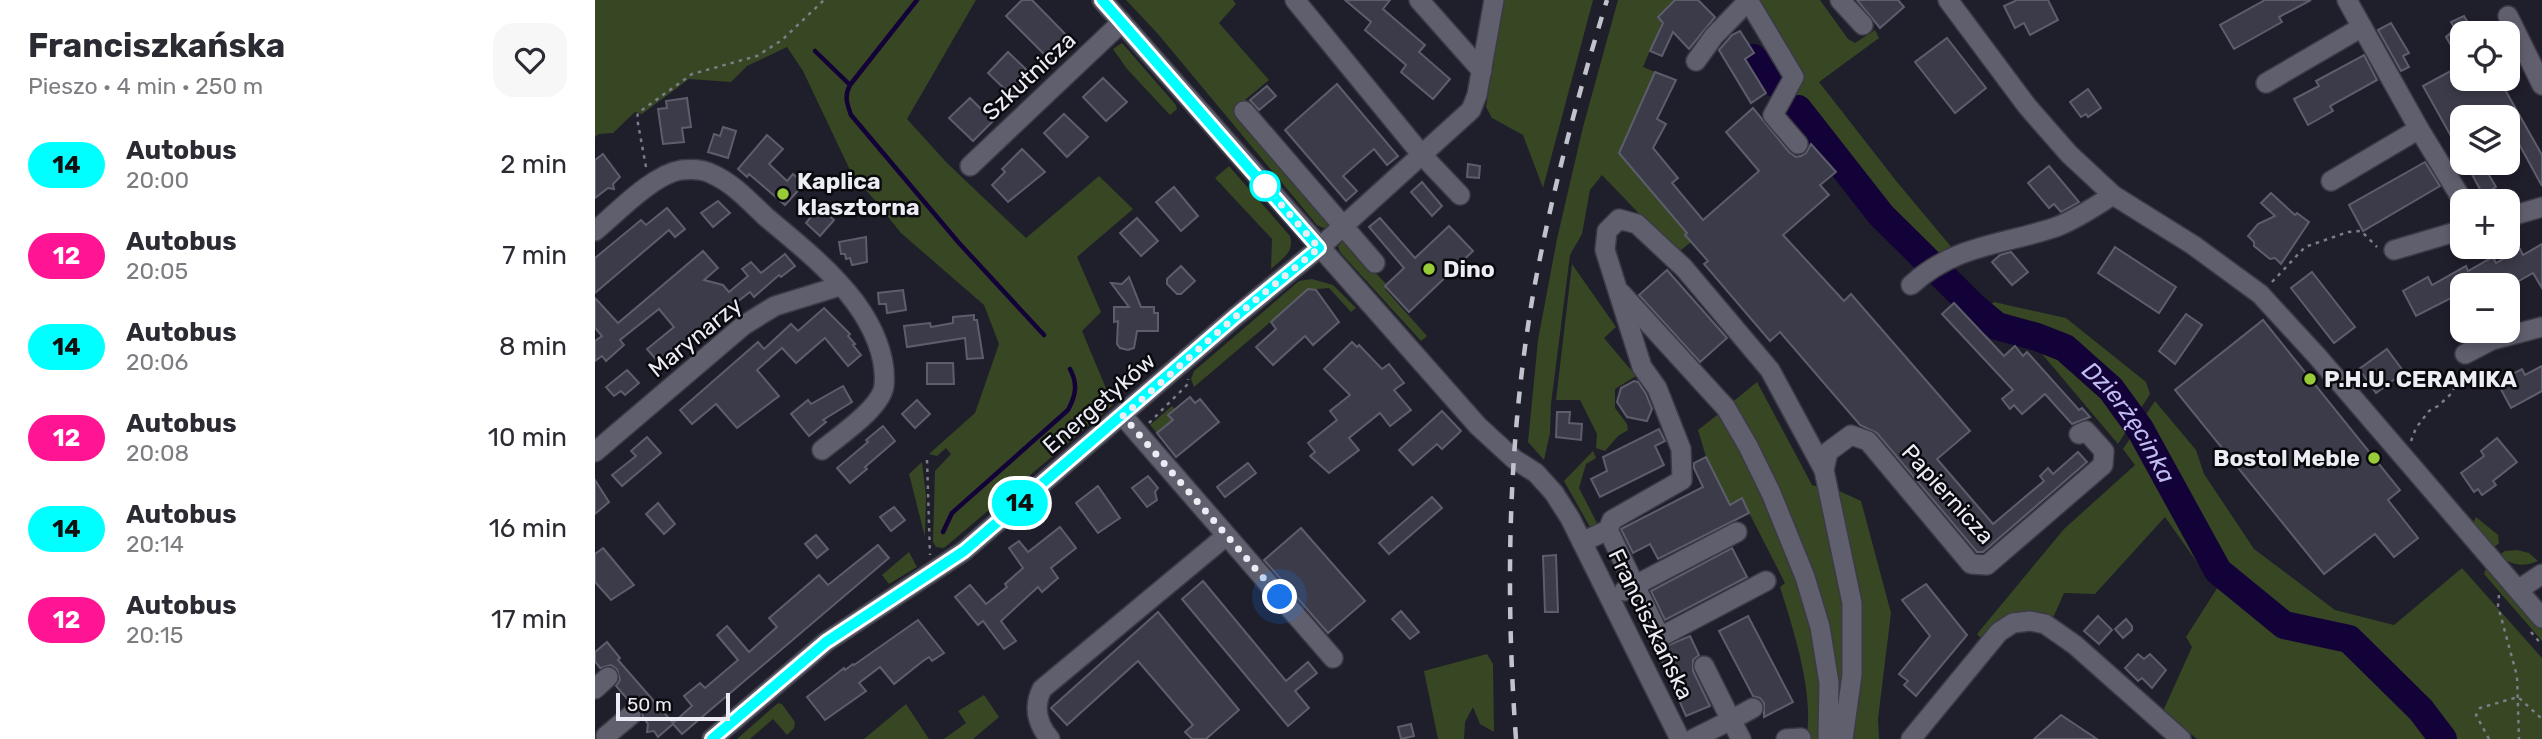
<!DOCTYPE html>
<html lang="pl">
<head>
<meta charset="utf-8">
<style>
  body { margin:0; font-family:Rubik,sans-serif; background:#f7f7f7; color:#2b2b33; height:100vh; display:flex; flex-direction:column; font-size:26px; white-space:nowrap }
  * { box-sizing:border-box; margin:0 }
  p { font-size:23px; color:#7c7c81 }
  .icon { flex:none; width:38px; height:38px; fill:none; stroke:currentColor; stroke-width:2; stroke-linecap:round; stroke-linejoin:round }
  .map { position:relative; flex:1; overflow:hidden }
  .sheet { display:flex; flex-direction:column; background:#fff; width:595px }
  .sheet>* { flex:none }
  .badge { padding:0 14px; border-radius:23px; font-size:24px; line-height:46px }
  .tools { position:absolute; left:1855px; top:21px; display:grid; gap:14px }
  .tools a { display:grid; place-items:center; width:70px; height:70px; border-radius:14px; background:#fff; box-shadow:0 4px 10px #0003; font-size:35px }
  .scale { position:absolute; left:21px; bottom:18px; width:114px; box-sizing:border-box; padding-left:7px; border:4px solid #ececf5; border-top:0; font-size:19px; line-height:24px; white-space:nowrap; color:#ececf5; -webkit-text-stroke:5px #09090e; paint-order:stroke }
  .you { position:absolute; width:35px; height:35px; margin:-18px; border:5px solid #fff; border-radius:50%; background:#1a73e8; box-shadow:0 0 0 10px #1a73e833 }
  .map>.badge { position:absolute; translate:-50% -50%; box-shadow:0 0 0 4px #fff }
  .round { display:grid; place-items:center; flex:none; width:74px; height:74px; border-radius:21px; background:#f7f7f7 }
  .summary { display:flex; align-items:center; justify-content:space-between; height:119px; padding:0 28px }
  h1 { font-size:33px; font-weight:700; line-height:52px }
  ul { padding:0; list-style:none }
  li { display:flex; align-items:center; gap:21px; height:91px; padding:0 28px }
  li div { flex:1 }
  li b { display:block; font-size:26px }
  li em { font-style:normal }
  li .badge { min-width:77px; font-weight:700; text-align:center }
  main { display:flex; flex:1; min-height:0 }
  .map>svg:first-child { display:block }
  .green { fill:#374623 }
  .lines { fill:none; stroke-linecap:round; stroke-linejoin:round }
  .stream { stroke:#130237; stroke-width:4.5 }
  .river { stroke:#130237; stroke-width:28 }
  .building { fill:#3c3b49; stroke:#5e5d6c; stroke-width:2 }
  .minor-casing { stroke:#3b3a45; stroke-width:22 }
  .path { stroke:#7d7d88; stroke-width:2.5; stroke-dasharray:3.5 5; stroke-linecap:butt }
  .minor { stroke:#605f6e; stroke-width:19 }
  .rail { stroke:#c2c2cc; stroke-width:4.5; stroke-dasharray:12 12; stroke-linecap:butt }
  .line-casing { stroke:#fff; stroke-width:16 }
  .line { stroke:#0ff; stroke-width:10 }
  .walk { stroke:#ececf5; stroke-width:7; stroke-dasharray:0 12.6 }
  .stop-dot { fill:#fff; stroke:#0ff; stroke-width:3.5 }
  .poi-dot { fill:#97cc38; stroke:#09090e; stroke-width:2.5 }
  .labels { text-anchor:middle; stroke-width:5; stroke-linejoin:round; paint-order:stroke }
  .street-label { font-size:23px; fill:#ececf5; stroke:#09090e }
  .poi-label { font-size:23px; font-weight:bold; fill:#ececf5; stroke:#09090e; text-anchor:start }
  .water-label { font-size:24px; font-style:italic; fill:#c1bcf2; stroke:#09090e }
</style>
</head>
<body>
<main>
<section class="sheet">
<div class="summary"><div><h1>Franciszkańska</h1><p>Pieszo · 4 min · 250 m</p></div><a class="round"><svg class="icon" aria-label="heart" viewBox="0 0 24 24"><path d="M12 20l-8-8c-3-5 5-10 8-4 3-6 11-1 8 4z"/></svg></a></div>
<ul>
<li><span class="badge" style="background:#0ff;color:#111">14</span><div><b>Autobus</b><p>20:00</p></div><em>2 min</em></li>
<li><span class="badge" style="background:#ff1493;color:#fff">12</span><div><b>Autobus</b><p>20:05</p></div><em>7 min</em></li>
<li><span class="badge" style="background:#0ff;color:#111">14</span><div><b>Autobus</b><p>20:06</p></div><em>8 min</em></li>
<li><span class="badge" style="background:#ff1493;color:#fff">12</span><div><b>Autobus</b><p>20:08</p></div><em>10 min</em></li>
<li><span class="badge" style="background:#0ff;color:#111">14</span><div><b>Autobus</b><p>20:14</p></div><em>16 min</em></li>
<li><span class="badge" style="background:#ff1493;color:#fff">12</span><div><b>Autobus</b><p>20:15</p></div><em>17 min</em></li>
</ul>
</section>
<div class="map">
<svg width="1947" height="739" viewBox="0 0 1947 739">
  <rect width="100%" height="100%" fill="#1f1e2b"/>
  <g class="green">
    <path d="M0 0H381L312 119 352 163 431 238 504 176 538 209 482 257 506 312 487 331 518 405 349 548 341 547 338 542 340 471 356 454 351 448 342 456 334 454 380 413 404 344 389 305 306 233 255 170 208 71 192 47 152 66 136 82 94 79 47 114 40 112 18 133 4 134 0 137Z"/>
    <path d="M531 0H638L641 4 624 23 674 80 638 110 735 222 734 227 728 228 722 225 563 34Z"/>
    <path d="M909 0H998L948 188 928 135 897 118 891 107Z"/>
    <path d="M1023 0H1080L1063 17 1067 22 1048 67 1060 72 1024 153 1092 233 1096 242 1082 253 1007 175 995 190 987 234 975 255 956 404 955 433 949 460 933 442 943 340 962 239 988 127Z"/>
    <path d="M1165 0H1225L1253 39 1260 43 1280 30 1284 38 1224 82 1302 182 1358 249 1326 265 1196 123V107L1205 100 1199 93 1209 75Z"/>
    <path d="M527 43 581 105 582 109 575 115 532 69 518 49Z"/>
    <path d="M634 166 695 236C700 252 687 259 676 269L677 239 620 178Z"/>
    <path d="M749 240 793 286 790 289 832 336 826 341 745 252 743 246Z"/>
    <path d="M977 264 1021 327 1009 338 1041 376 1020 389V408L1032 424 1033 430 1023 436 1010 451 1001 448 1002 434 985 400H961Z"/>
    <path d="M1357 266 1395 305 1399 302 1471 318 1551 382 1555 394 1523 444 1442 348 1398 339 1338 277Z"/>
    <path d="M717 279 738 285 761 308 756 312 734 288 713 290 599 387 596 379 599 371 704 281Z"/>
    <path d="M1162 382 1217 485 1224 487C1235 536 1250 596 1250 647 1250 678 1244 708 1240 739L1239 670 1134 405Z"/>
    <path d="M1560 401 1601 450 1609 474 1659 549 1740 610 1799 625 1867 568 1947 658V739H1602L1568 711 1597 647 1591 637 1626 582 1606 568 1570 517 1500 594 1469 593 1457 620 1436 610 1421 614 1386 638 1382 634 1469 529 1540 465 1528 449Z"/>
    <path d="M577 406 580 409 573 415 578 420 562 433 555 425Z"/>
    <path d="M1126 412 1149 450 1213 607 1224 666 1227 739H1211C1220 694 1198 629 1185 587L1190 583 1147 499 1135 505 1111 457 1103 430Z"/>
    <path d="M998 451 1001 458 991 464 984 488 1002 523 995 527 969 481Z"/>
    <path d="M327 462 331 496 330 537 314 474Z"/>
    <path d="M1240 489 1266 501 1296 613 1283 719 1284 739H1256Z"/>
    <path d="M1881 517 1903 535 1904 543 1898 548 1878 524Z"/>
    <path d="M1922 550 1934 553 1943 561C1929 567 1916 566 1904 555L1910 551Z"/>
    <path d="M314 552 322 567 294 584 287 575Z"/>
    <path d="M1892 566 1947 630V641L1889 574Z"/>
    <path d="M892 654 898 664 899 732 885 724 878 707 870 722 869 739H843L829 671Z"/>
    <path d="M389 695 404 717 378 739H349L371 723 363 711Z"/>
    <path d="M183 703 187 704 200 722 199 728 192 735 178 719 155 739H142Z"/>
    <path d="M311 704 334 739H269Z"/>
  </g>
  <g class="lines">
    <g class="stream">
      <path d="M322 0 255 85C249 96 252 104 256 115L364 243 449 335"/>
      <path d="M220 51 254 84"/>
      <path d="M348 532 357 513 473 410C481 395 483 384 475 369"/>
    </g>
    <g class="river">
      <path d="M1158 58 1180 83"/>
      <path id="s1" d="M1203 109 1286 215 1379 307 1402 326 1442 337 1470 348 1516 389 1545 429 1623 571 1689 625 1754 639 1826 710 1848 739"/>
    </g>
  </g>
  <g class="building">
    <path d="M427 0H437L480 44 459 64 411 16Z"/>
    <path d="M750 0H795L788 9 830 45 824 52 855 79 838 99 806 72 811 65 770 30 776 22Z"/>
    <path d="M1080 0H1103L1120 17 1094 49 1078 32 1067 56 1055 51 1068 23 1063 17Z"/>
    <path d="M1262 0H1303L1309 7 1285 28Z"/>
    <path d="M1422 0H1453L1463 20 1435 35 1429 23 1420 28 1409 6Z"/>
    <path d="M1670 0H1716L1684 17 1687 22 1639 49 1625 25Z"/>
    <path d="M1869 16 1879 33H1867V64L1851 37 1860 29 1856 22Z"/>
    <path d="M1796 23 1814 53 1808 56 1814 67 1806 71 1783 30Z"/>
    <path d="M1145 31 1159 53 1150 59 1171 93 1156 103 1124 50 1137 35Z"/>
    <path d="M1352 38 1391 88 1360 113 1320 62Z"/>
    <path d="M413 52 440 78 420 99 393 73Z"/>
    <path d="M1769 55 1782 80 1735 106 1738 111 1713 125 1699 99 1724 86 1721 81Z"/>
    <path d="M1867 65V79H1904L1947 155V186L1913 124V117H1867V156L1828 86Z"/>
    <path d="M1060 72 1081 80 1062 119 1071 124 1058 148 1083 178 1077 183 1108 220 1164 171 1131 132 1158 108 1194 152 1201 157 1206 156 1211 153 1216 144 1241 172 1225 185 1234 195 1188 235 1249 301 1256 294 1375 431 1342 459 1398 524 1449 481 1445 476 1453 468 1458 474 1483 452 1492 462 1388 552H1382L1282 433 1265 425 1185 332 1175 341 1109 264 1113 261 1090 235 1092 233 1024 153Z"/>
    <path d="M508 78 532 102 511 121 488 97Z"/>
    <path d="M742 84 803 156 792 165 779 149 764 162 748 176 762 191 751 201 690 130Z"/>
    <path d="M672 86 681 96 664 110 655 100Z"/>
    <path d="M1493 89 1506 108 1493 117 1491 114 1486 117 1475 102Z"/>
    <path d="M92 98 96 127 87 128 89 142 68 144 63 109 72 108 71 101Z"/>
    <path d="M375 98 398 121 378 141 354 118Z"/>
    <path d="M469 114 493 137 472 157 449 133Z"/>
    <path d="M128 127 141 131 133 158 113 152 119 134 125 136Z"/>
    <path d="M172 135 188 149 174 164 192 181 198 174 209 184 190 205 154 174 152 177 143 169Z"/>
    <path d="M427 149 450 172 413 202 397 185 410 172 407 169Z"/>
    <path d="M8 154 25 177 18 184 19 189 13 188 0 198V160Z"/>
    <path d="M1830 162 1845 186 1768 231 1754 205Z"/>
    <path d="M1871 163H1887L1901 187 1888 195Z"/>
    <path d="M873 164 885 166 884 178 872 177Z"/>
    <path d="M1454 166 1484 202 1466 212 1459 204 1454 208 1433 183Z"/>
    <path d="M827 182 847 206 837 216 816 192Z"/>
    <path d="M579 187 603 216 586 231 561 202Z"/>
    <path d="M1676 193 1700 215 1702 213 1714 222 1686 264 1680 258 1675 259 1659 246V242L1653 236 1663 224 1680 216 1666 203Z"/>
    <path d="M123 201 135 213 118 227 106 213Z"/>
    <path d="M224 207 239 220 225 236 211 223Z"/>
    <path d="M72 208 90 229 80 237 74 230 0 293V258L46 220 51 225Z"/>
    <path d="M542 218 563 241 546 256 525 233Z"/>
    <path d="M785 218 820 258 854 226 878 251 814 312 790 286 809 268 774 227Z"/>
    <path d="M271 237 272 262 257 265 255 258 251 259 250 254H246L244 242Z"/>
    <path d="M1947 244V288L1938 273 1915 286 1912 281 1904 285H1867V318L1856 298 1821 316 1808 291 1833 277 1837 285 1871 266 1873 271 1898 257 1901 263 1925 249 1928 255Z"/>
    <path d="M1520 247 1581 287 1564 313 1503 273Z"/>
    <path d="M108 251 123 268 109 280 128 285 134 292 153 276 147 269 156 262 166 273 190 254 200 266 186 277 184 275 159 297 155 292 115 323 116 328 110 334 101 341 98 337 66 365 52 349 79 327 64 309 25 340 29 345 11 361 7 356 0 361V341L7 336 0 328V298L23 323Z"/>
    <path d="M1416 252 1433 272 1417 285 1397 262 1405 255Z"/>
    <path d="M586 266 600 281 586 294H582L572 284V279Z"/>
    <path d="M1072 270 1132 338 1105 362 1044 295Z"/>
    <path d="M1717 272 1760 327 1739 343 1696 288Z"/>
    <path d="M534 277 546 307H559V313H563V331H542L539 348 533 350 525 348 522 344 523 321 519 322V307H534L516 283 527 284Z"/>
    <path d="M713 289 721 290 744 322 718 345 710 336 678 365 661 347 681 329 676 322Z"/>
    <path d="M308 290 311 310 292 313 291 304H284L283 293Z"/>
    <path d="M1359 303 1409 356 1420 346 1428 356 1432 352 1484 410 1487 408 1495 417 1477 424 1450 394 1427 414 1419 405 1415 409 1407 399 1418 390 1347 314Z"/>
    <path d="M229 308 255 334 253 336 260 344 258 345 266 355 253 366 230 338 201 363 187 348 162 370 184 396 142 428 121 404 97 424 85 410 163 342 169 349 196 324 203 331Z"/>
    <path d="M1591 314 1607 325 1580 364 1564 351Z"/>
    <path d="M379 315V320H382L388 358 372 359 370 338 312 347 309 326 335 323 336 327 358 323V317Z"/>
    <path d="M1668 320 1805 490 1793 500 1823 538 1799 557 1780 534 1729 574 1580 390Z"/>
    <path d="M757 342 762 347 764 345 787 369 794 364 809 383 799 390 816 410 795 426 785 413 754 438 764 450 734 473 715 456 720 452 713 443 742 420 735 411 755 395 729 369Z"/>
    <path d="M1792 349 1809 372 1781 393 1764 369Z"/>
    <path d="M332 363H358L359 384H332Z"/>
    <path d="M1947 366V391L1916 408 1902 382 1927 369 1930 375Z"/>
    <path d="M32 370 44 383 30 395 26 391 19 396 11 387Z"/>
    <path d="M1039 381 1043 382 1051 394 1057 409 1052 421 1032 417 1022 402 1026 388Z"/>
    <path d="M248 386 257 402 228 420 231 422 214 436 196 414 213 400 216 404Z"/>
    <path d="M595 397 600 403 605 399 624 422 581 457 562 433 578 420 573 415Z"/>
    <path d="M322 400 335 414 320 428 307 414Z"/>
    <path d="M847 411 866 431 847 449 842 444 818 465 804 450Z"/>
    <path d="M962 412H975L974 423 987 424 986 440 961 437Z"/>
    <path d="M288 426 300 441 270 467 272 469 255 483 242 468 273 442 271 440Z"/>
    <path d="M1064 429 1070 441 1060 446 1069 465 1005 497 996 479 1012 471 1008 457Z"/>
    <path d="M52 437 66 453 27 486 17 475 41 456 36 451Z"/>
    <path d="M1902 438 1922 462 1898 481 1901 485 1887 495 1883 489 1879 492 1866 473 1889 456 1886 451Z"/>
    <path d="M1111 457 1135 505 1147 498 1154 513 1063 559 1055 544 1038 553 1026 529 1108 487 1099 468V463Z"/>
    <path d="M653 463 661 473 630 497 622 487Z"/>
    <path d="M553 476 563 488 560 492 562 500 552 507 537 488Z"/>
    <path d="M0 480 14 502 0 514Z"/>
    <path d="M503 486 525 518 503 533 481 503Z"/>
    <path d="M837 497 847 508 794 554 784 543Z"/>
    <path d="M63 503 80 524 69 534 51 514Z"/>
    <path d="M299 507 310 520 296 531 285 517Z"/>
    <path d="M465 527 481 548 456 568 463 578 447 592 443 587 406 621 421 641 409 649 388 621 383 625 360 597 375 585 391 604 412 587 410 584 428 568 414 548 424 541 433 552Z"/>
    <path d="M706 528 770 601 733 633 669 560Z"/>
    <path d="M221 535 233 549 222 558 210 544Z"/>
    <path d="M283 545 294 558 87 734 78 724 63 737 59 731 52 732 53 724 48 717 46 708 34 701 21 686 25 680 22 669 16 665 5 668 0 661V652L12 642 25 658 23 660 78 723 97 706 89 696 105 683 110 688 143 660 122 635 132 626 154 652 182 627 174 618 224 575 233 585Z"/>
    <path d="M8 548 39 585 16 600 0 582V554Z"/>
    <path d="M1137 548 1152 577 1070 620 1056 591Z"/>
    <path d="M961 555 963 612H950L948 556Z"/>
    <path d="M608 581 691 681 713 662 722 673 700 691 714 708 693 726 587 599Z"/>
    <path d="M1331 584 1372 635 1321 696 1309 685 1313 681 1304 674 1335 636 1307 600Z"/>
    <path d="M806 611 824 632 815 639 797 619Z"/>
    <path d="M563 612 644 710 611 739H597L590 732 598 725 543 661 472 725 456 708Z"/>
    <path d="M1153 616 1198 702 1169 717V703L1165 698 1158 696 1124 631Z"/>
    <path d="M1503 616 1517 630 1504 644 1489 631Z"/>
    <path d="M1531 619 1537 626V630L1528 638 1520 629Z"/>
    <path d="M323 620 349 653 337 661 334 657 328 661 299 684 285 667 264 683 271 691 230 720 212 697 249 668 250 670 258 664 259 665Z"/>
    <path d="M1095 636 1104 655 1098 660V671L1115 706 1091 716 1062 650Z"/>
    <path d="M1543 654 1549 659 1555 654 1571 670 1557 688 1547 678 1543 681 1530 668Z"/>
    <path d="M1466 715 1502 739H1439Z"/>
    <path d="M816 724 819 736 806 739 803 727Z"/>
  </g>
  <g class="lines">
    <defs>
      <g id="minor">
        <path d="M507 0 883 426 919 459 941 473 959 493 975 518 1085 739"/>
        <path d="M700 0 827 155 865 195"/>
        <path d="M824 0 887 71"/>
        <path d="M1153 0 1199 77 1178 115 1203 144"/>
        <path d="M1245 0 1268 25"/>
        <path d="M1353 0 1432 106 1474 154 1518 195 1598 245 1665 294 1722 356 1947 618"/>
        <path d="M1752 0 1824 129 1868 201"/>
        <path d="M1913 16 1947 85"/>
        <path d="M1101 61 1119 36 1154 0"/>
        <path d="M1671 83 1767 27"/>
        <path d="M649 111 780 263"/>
        <path d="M375 166 527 22"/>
        <path d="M1736 181 1824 129"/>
        <path d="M1913 217 1947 207"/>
        <path d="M0 231C23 212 57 175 86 170 96 169 108 169 117 174 138 183 155 202 171 217 202 243 235 269 260 302 277 325 292 356 289 386 286 408 244 436 227 450"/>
        <path d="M1799 250 1867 230"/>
        <path d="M1316 285C1361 244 1408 245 1461 227 1482 219 1499 207 1518 195"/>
        <path d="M1026 293 1131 408 1153 446 1176 493 1210 577 1225 627 1234 683 1233 739"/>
        <path d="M1870 354 1897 340 1947 327"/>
        <path d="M528 416 738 658"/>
        <path d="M0 452 149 325 180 306 245 286"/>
        <path d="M1229 470 1233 452 1256 435 1273 441 1376 564 1392 565 1508 465 1509 451 1491 431 1484 434"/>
        <path d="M1013 530 1065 637 1171 581"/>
        <path d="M987 542 1013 530 1017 520 1087 480 1086 449 1062 388 1047 367 1010 250 1012 231 1024 219 1042 224 1089 268 1175 370 1229 470 1257 603V675L1248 739"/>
        <path d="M1923 590 1947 574"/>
        <path d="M1029 591 1142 532"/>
        <path d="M1109 666 1136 720 1158 708"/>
        <path d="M0 689 13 677"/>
        <path d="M11 736 36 715"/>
        <path d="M117 739 231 642 369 551 640 317 724 248 876 110 882 95 899 0"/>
        <path d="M455 739C442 724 438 707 447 689L631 536"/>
        <path d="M1098 739 1136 720 1146 739"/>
        <path d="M1191 739 1206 738"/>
        <path d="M1316 739 1404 632 1418 623 1435 621 1450 624 1480 645 1586 739"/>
      </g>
    </defs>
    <use href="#minor" class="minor-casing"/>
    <g class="path">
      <path d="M51 167 42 118 43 113 97 74 162 56 187 40 229 0"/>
      <path d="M1677 282 1710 247 1753 232 1766 231 1782 247"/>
      <path d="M554 423 593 384V379"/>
      <path d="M1816 441 1821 428 1834 411 1843 406 1857 393 1867 369"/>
      <path d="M332 460 335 555"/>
      <path d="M1904 595 1903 606 1922 676 1924 739"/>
      <path d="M1936 632 1947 645"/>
      <path d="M1894 739 1881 715 1885 708 1923 697 1947 719"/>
    </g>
    <use href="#minor" class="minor"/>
    <path class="rail" d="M921 739C910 589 913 437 939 289 957 192 983 94 1012 0"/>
  </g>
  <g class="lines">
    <defs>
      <path id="line" d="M117 739 231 642 369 551 640 317 724 248 507 0"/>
    </defs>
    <use href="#line" class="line-casing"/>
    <use href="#line" class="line"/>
    <path class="walk" d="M670 186 724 248 640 317 528 416 685 597"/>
  </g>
  <circle class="stop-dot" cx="670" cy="186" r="14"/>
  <g class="poi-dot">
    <circle cx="188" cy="194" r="7"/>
    <circle cx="834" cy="269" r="7"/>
    <circle cx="1715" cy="379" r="7"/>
    <circle cx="1779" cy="458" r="7"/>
  </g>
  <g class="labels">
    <g class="street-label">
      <text transform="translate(434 76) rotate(-43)" y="8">Szkutnicza</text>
      <text transform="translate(100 337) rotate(-39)" y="8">Marynarzy</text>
      <text transform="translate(504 403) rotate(-41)" y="8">Energetyków</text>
      <text transform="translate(1353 494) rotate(48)" y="8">Papiernicza</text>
      <text transform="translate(1056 624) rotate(64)" y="8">Franciszkańska</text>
    </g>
    <g class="poi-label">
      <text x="202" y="189">Kaplica<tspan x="202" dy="26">klasztorna</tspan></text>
      <text x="848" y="277">Dino</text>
      <text x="1729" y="387">P.H.U. CERAMIKA</text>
      <text x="1765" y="466" text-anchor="end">Bostol Meble</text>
    </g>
    <g class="water-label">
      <text dy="8" stroke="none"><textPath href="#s1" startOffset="466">Dzierżęcinka</textPath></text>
    </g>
  </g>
</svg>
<div class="tools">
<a><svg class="icon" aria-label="locate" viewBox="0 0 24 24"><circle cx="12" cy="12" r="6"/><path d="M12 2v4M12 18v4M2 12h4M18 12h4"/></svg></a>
<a><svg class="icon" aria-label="layers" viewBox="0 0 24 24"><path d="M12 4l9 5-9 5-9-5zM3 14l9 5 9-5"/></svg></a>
<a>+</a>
<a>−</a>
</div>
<div class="scale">50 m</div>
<div class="you" style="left:685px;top:597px"></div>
<b class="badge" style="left:425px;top:503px;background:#0ff;color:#111">14</b>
</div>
</main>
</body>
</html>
